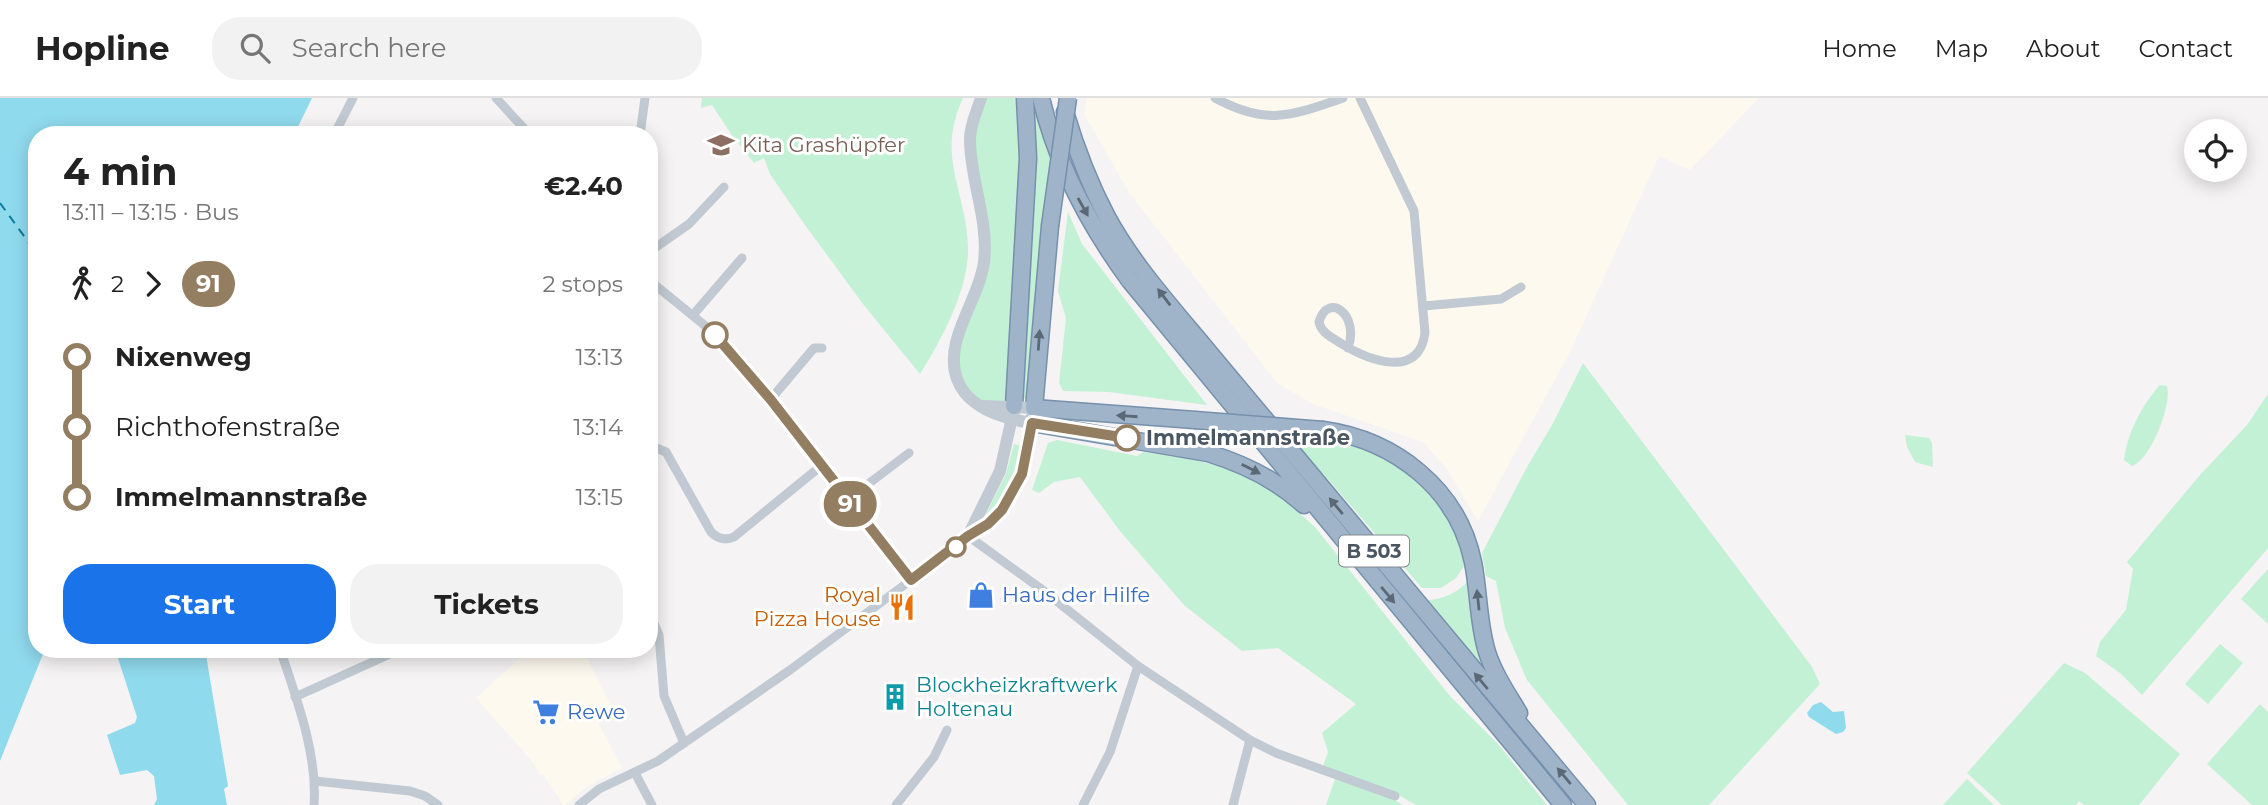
<!DOCTYPE html>
<html lang="en">
<head>
<meta charset="utf-8">
<style>
  body { margin:0; font-family:Montserrat,sans-serif; background:#f2f2f2; color:#222; height:100vh; display:flex; flex-direction:column; font-size:26px; white-space:nowrap }
  * { box-sizing:border-box; margin:0 }
  p { font-size:23px; color:#767676 }
  .icon { flex:none; width:38px; height:38px; fill:none; stroke:currentColor; stroke-width:2; stroke-linecap:round; stroke-linejoin:round }
  .map { position:relative; flex:1; overflow:hidden }
  .panel { position:absolute; left:28px; top:28px; width:630px; height:532px; display:flex; flex-direction:column; background:#fff; border-radius:28px; box-shadow:0 4px 18px #0003 }
  .panel>* { flex:none }
  .badge { padding:0 14px; border-radius:23px; font-size:24px; line-height:46px }
  .buttons { position:absolute; left:2184px; top:21px; display:grid; gap:14px }
  .buttons a { display:grid; place-items:center; width:63px; height:63px; border-radius:50%; background:#fff; box-shadow:0 4px 18px #0003; font-size:35px }
  .map>.badge { position:absolute; translate:-50% -50%; box-shadow:0 0 0 4px #fff }
  .legs { display:flex; align-items:center; gap:10px; height:77px; padding:0 35px; font-size:23px }
  .legs p { margin-inline-start:auto }
  .headline { display:flex; align-items:center; justify-content:space-between; height:119px; padding:0 35px }
  h1 { font-size:38px; font-weight:700; line-height:52px }
  .primary-button { display:flex; gap:14px; margin-top:auto; padding:14px 35px }
  .primary-button a { flex:1; height:80px; border-radius:28px; background:#1a73e8; color:#fff; font-size:28px; font-weight:700; line-height:80px; text-align:center }
  .primary-button a+a { background:#f2f2f2; color:#222 }
  ul { padding:0 35px; list-style:none }
  li { display:flex; align-items:center; gap:24px; height:70px; font-size:26px }
  li i { display:grid; place-items:center; width:10px; height:100%; margin:0 9px; background:currentColor }
  li i::after { content:''; width:18px; height:18px; margin:-9px; border:5px solid; border-radius:50%; background:#fff }
  li p { margin-inline-start:auto }
  li:first-child i { background:linear-gradient(#0000 50%,currentColor 0) }
  li:last-child i { background:linear-gradient(currentColor 50%,#0000 0) }
  header { display:flex; align-items:center; gap:42px; box-sizing:border-box; height:98px; padding:0 35px; background:#fff; border-bottom:2px solid #e0e0e0 }
  header strong { font-size:33px }
  nav { display:flex; gap:38px; margin-inline-start:auto; font-size:24px }
  .search { width:490px; height:63px; background:#f2f2f2; display:flex; align-items:center; gap:18px; box-sizing:border-box; padding:0 24px; border-radius:28px; color:#767676; font-size:26px }
  .map>svg:first-child { display:block }
  .commercial { fill:#fdf9ef }
  .green { fill:#c3f1d5 }
  .water { fill:#90daee }
  .lines { fill:none; stroke-linecap:round; stroke-linejoin:round }
  .ferry { stroke:#0c7c9b; stroke-width:2; stroke-dasharray:9 7; stroke-linecap:butt }
  .trunk-casing { stroke:#7690ad; stroke-width:19 }
  .minor { stroke:#c1cad2; stroke-width:9 }
  .tertiary { stroke:#c1cad2; stroke-width:12 }
  .trunk { stroke:#9fb4c9; stroke-width:16 }
  .trunk-bridge-casing { stroke:#7690ad; stroke-width:19; stroke-linecap:butt }
  .trunk-bridge { stroke:#9fb4c9; stroke-width:16 }
  .oneway { fill:#5b6976 }
  .line-1-casing { stroke:#fff; stroke-width:16 }
  .line-1 { stroke:#947e62; stroke-width:10 }
  .stop-1-dot { fill:#fff; stroke:#947e62; stroke-width:3.5 }
  .labels { text-anchor:middle; stroke-width:6; stroke-linejoin:round; paint-order:stroke }
  .shield { fill:#fff; stroke:#808990; stroke-width:2 }
  .shield-label { font-size:19px; font-weight:bold; fill:#4a5661 }
  .education-label { font-size:21px; fill:#785e54; stroke:#fff; text-anchor:start }
  .stop-label { font-size:21px; font-weight:bold; fill:#4a5661; stroke:#fff; text-anchor:start }
  .food-label { font-size:21px; fill:#c56008; stroke:#fff; text-anchor:end }
  .shop-label { font-size:21px; fill:#366cbe; stroke:#fff; text-anchor:start }
  .culture-label { font-size:21px; fill:#0d838f; stroke:#fff; text-anchor:start }
</style>
</head>
<body>
<header>
<strong>Hopline</strong>
<div class="search"><svg class="icon" aria-label="search" viewBox="0 0 24 24"><circle cx="10" cy="10" r="6"/><path d="M15 15l6 6"/></svg>Search here</div>
<nav><a>Home</a><a>Map</a><a>About</a><a>Contact</a></nav>
</header>
<div class="map">
<svg width="2268" height="707" viewBox="0 0 2268 707">
  <rect width="100%" height="100%" fill="#f5f3f3"/>
  <g class="commercial">
    <path d="M1087 0H1759L1690 72 1659 58 1570 254 1478 423 1447 371 1423 344 1313 306 1278 286 1128 93 1084 16Z"/>
    <path d="M535 551H588L589 554 585 556 611 607 594 616 622 670 588 688 565 707H563L543 676 540 677 531 662 476 600 520 560Z"/>
  </g>
  <g class="green">
    <path d="M702 0H963C936 59 965 89 968 147 970 189 942 241 920 276L863 206 805 127 770 76 764 60 754 65 731 36 712 7 701 10Z"/>
    <path d="M981 0H1025L1014 308 974 304 954 268 982 178 973 67 975 18Z"/>
    <path d="M1034 0 1053 55 1028 301H1022L1034 100Z"/>
    <path d="M1068 114 1082 146 1207 307 1109 294 1063 293 1059 285 1066 220 1058 193Z"/>
    <path d="M1583 265 1812 569 1820 586 1709 707H1628L1527 582 1505 530 1496 483 1486 478 1482 455 1527 369 1552 327Z"/>
    <path d="M2160 287 2167 288C2172 307 2151 361 2132 368L2124 362C2127 335 2142 307 2160 287Z"/>
    <path d="M2268 296V450L2142 597 2120 575 2096 558 2100 544 2126 512 2133 471 2127 464 2200 377 2247 327Z"/>
    <path d="M1303 336 1379 351 1437 398 1450 422 1462 449 1464 468 1456 480 1441 490H1422L1328 381 1298 351 1295 345 1297 338Z"/>
    <path d="M1905 337 1929 340 1932 345 1933 369 1915 364 1907 349Z"/>
    <path d="M1057 342 1137 358 1144 354 1197 362 1247 377 1279 397 1315 429 1450 598 1498 646 1547 707H1416L1390 692 1323 668 1328 654 1322 635 1356 606 1278 550 1242 553 1184 507 1120 433 1080 379 1054 384 1039 395 1032 392 1048 345Z"/>
    <path d="M1014 346 1024 348C1016 376 1007 397 987 419L985 418 1006 376Z"/>
    <path d="M2268 471V526L2241 501Z"/>
    <path d="M1470 481 1494 583 1424 503C1443 501 1457 496 1470 481Z"/>
    <path d="M2220 546 2243 565 2208 606 2185 586Z"/>
    <path d="M2064 565 2085 575 2180 656 2139 707H2084L2079 703 2076 707H2002L1967 675Z"/>
    <path d="M2260 606 2268 614V707H2252L2207 666Z"/>
    <path d="M1335 681 1390 699 1403 707H1326Z"/>
    <path d="M1967 681 1994 707H1943Z"/>
  </g>
  <g class="water">
    <path d="M0 0H312L294 37H37V551H45L0 663Z"/>
    <path d="M115 551H205L228 688 224 691 227 707H154L157 701 154 678 147 672 120 677 107 637 135 625 137 619Z"/>
    <path d="M1821 604 1833 614 1844 613 1846 630 1843 634 1836 636 1809 619 1807 615 1813 607Z"/>
  </g>
  <g class="lines">
    <path class="ferry" d="M0 105 37 156"/>
    <defs>
      <g id="trunk">
        <path d="M1041 0C1057 68 1089 127 1130 183L1563 707"/>
        <path d="M1065 14C1076 51 1089 85 1107 119 1133 167 1172 210 1207 252L1587 707"/>
        <path d="M1050 128 1034 310 1195 322"/>
        <path d="M1014 308 1028 60 1025 0"/>
        <path d="M1032 325 1208 355C1244 366 1276 381 1304 407"/>
        <path d="M1323 332C1395 342 1458 391 1473 464 1479 494 1478 525 1487 554 1494 576 1507 595 1519 615"/>
      </g>
    </defs>
    <use href="#trunk" class="trunk-casing"/>
    <g class="minor">
      <path d="M496 0 530 37"/>
      <path d="M1215 0C1267 28 1290 18 1343 0"/>
      <path d="M334 37 353 0"/>
      <path d="M640 37 645 0"/>
      <path d="M649 154 689 126 724 89"/>
      <path d="M1424 208 1501 201 1521 189"/>
      <path d="M693 217 742 160"/>
      <path d="M1348 250C1360 217 1328 193 1319 224 1321 235 1333 240 1342 246 1368 262 1419 282 1425 235L1414 113 1360 0"/>
      <path d="M770 302 814 250H822"/>
      <path d="M649 347 666 354 711 434C718 441 725 443 734 439L821 368"/>
      <path d="M847 402 909 355"/>
      <path d="M968 438 1044 493 1138 568 1250 642 1276 655 1395 698"/>
      <path d="M649 514 659 537 664 598 684 645"/>
      <path d="M280 551C296 599 318 657 314 707"/>
      <path d="M295 599 401 551"/>
      <path d="M635 675 652 707"/>
      <path d="M315 683 410 693 425 698 438 707"/>
      <path d="M579 707 599 691 658 663 790 572 911 482 732 255 703 226 649 182"/>
      <path d="M896 707 934 659 947 632"/>
      <path d="M1083 707 1110 654 1138 568"/>
      <path d="M1233 707 1250 642"/>
    </g>
    <g class="tertiary">
      <path d="M981 0C977 13 970 27 970 41 970 83 989 121 984 164 979 203 943 242 957 281 968 311 1005 321 1032 325"/>
      <path d="M968 438 1000 373 1013 315"/>
      <path d="M911 482 968 438 988 426 1002 412 1019 383 1025 367 1034 310 983 308"/>
    </g>
    <use href="#trunk" class="trunk"/>
    <defs>
      <g id="trunk-bridge">
        <path d="M1050 128 1068 0"/>
        <path d="M1195 322 1323 332"/>
      </g>
    </defs>
    <use href="#trunk-bridge" class="trunk-bridge-casing"/>
    <use href="#trunk-bridge" class="trunk-bridge"/>
  </g>
  <defs><path id="oneway-solid" d="M-6-.8H1V-3.2L6.5 0L1 3.2V.8H-6Z" transform="scale(1.75)"/></defs>
  <g class="oneway">
    <use href="#oneway-solid" transform="translate(1083 109) rotate(61)"/>
    <use href="#oneway-solid" transform="translate(1164 199) rotate(-127)"/>
    <use href="#oneway-solid" transform="translate(1039 242) rotate(-86)"/>
    <use href="#oneway-solid" transform="translate(1127 318) rotate(-176)"/>
    <use href="#oneway-solid" transform="translate(1251 371) rotate(27)"/>
    <use href="#oneway-solid" transform="translate(1336 408) rotate(-130)"/>
    <use href="#oneway-solid" transform="translate(1388 497) rotate(50)"/>
    <use href="#oneway-solid" transform="translate(1478 502) rotate(-96)"/>
    <use href="#oneway-solid" transform="translate(1481 583) rotate(-130)"/>
    <use href="#oneway-solid" transform="translate(1564 678) rotate(-130)"/>
  </g>
  <g class="lines">
    <defs>
      <path id="line-1" d="M715 237 771 302 911 482 968 438 988 426 1002 412 1022 376 1032 325 1127 340"/>
    </defs>
    <use href="#line-1" class="line-1-casing"/>
    <use href="#line-1" class="line-1"/>
  </g>
  <defs>
    <symbol id="school-bare" viewBox="-9 -9 18 18"><path d="M0-5L7-2L0 1L-7-2ZM-4 1L0 2.5L4 1V4Q0 6-4 4Z" fill="#8d6e63" stroke="#fff" stroke-width="2.5" paint-order="stroke"/></symbol>
    <symbol id="shop-bare" viewBox="-9 -9 18 18"><path d="M-5-2.5h2.3a2.7 3.5 0 0 1 5.4 0H5L5.5 6h-11ZM-1.5-2.5h3a1.5 2.3 0 0 0-3 0Z" fill="#3f7fe0" stroke="#fff" stroke-width="2.5" paint-order="stroke"/></symbol>
    <symbol id="restaurant-bare" viewBox="-9 -9 18 18"><path d="M-5-6h1v4h1v-4h1v4h1v-4h1v5L-1.5 .5V6h-2V.5L-5-1ZM5-6V6H3V1.5H1.5Q1.5-4 5-6Z" fill="#e8710a" stroke="#fff" stroke-width="2.5" paint-order="stroke"/></symbol>
    <symbol id="building-bare" viewBox="-9 -9 18 18"><path d="M-4-6H4V6H1V3H-1V6H-4ZM-2.5-4.3h1.7v1.8h-1.7ZM.8-4.3h1.7v1.8H.8ZM-2.5-1h1.7V.8h-1.7ZM.8-1h1.7V.8H.8Z" fill="#0f9aa8" stroke="#fff" stroke-width="2.5" paint-order="stroke"/></symbol>
    <symbol id="supermarket-bare" viewBox="-9 -9 18 18"><path d="M-6-5.5h2.5l.6 2H6L4.5 2H-2.5L-4.4-4H-6ZM-1.5 3.2a1.3 1.3 0 1 0 .1 0ZM3 3.2a1.3 1.3 0 1 0 .1 0Z" fill="#3f7fe0" stroke="#fff" stroke-width="2.5" paint-order="stroke"/></symbol>
  </defs>
  <g fill-rule="evenodd">
    <use href="#school-bare" x="702" y="28" width="38" height="38"/>
    <use href="#shop-bare" x="962" y="478" width="38" height="38"/>
    <use href="#restaurant-bare" x="883" y="490" width="38" height="38"/>
    <use href="#building-bare" x="876" y="580" width="38" height="38"/>
    <use href="#supermarket-bare" x="527" y="595" width="38" height="38"/>
  </g>
  <g class="stop-1-dot">
    <circle cx="715" cy="237" r="12"/>
    <circle cx="1127" cy="340" r="12"/>
    <circle cx="956" cy="449" r="9"/>
  </g>
  <g class="labels">
    <rect class="shield" x="1339" y="437.5" width="70" height="31" rx="5"/>
    <g class="shield-label">
      <text x="1374" y="460">B 503</text>
    </g>
    <g class="education-label">
      <text x="742" y="54">Kita Grashüpfer</text>
    </g>
    <g class="stop-label">
      <text x="1146" y="347">Immelmannstraße</text>
    </g>
    <g class="food-label">
      <text x="881" y="504">Royal<tspan x="881" dy="24">Pizza House</tspan></text>
    </g>
    <g class="shop-label">
      <text x="1002" y="504">Haus der Hilfe</text>
      <text x="567" y="621">Rewe</text>
    </g>
    <g class="culture-label">
      <text x="916" y="594">Blockheizkraftwerk<tspan x="916" dy="24">Holtenau</tspan></text>
    </g>
  </g>
</svg>
<div class="buttons">
<a><svg class="icon" aria-label="locate" viewBox="0 0 24 24"><circle cx="12" cy="12" r="6"/><path d="M12 2v4M12 18v4M2 12h4M18 12h4"/></svg></a>
</div>
<b class="badge" style="left:850px;top:406px;background:#947e62;color:#fff">91</b>
<section class="panel">
<div class="headline"><div><h1>4 min</h1><p>13:11 – 13:15 · Bus</p></div><b>€2.40</b></div>
<div class="legs"><svg class="icon" aria-label="walk" viewBox="0 0 24 24"><circle cx="13" cy="4" r="2"/><path d="M13 8l-2 6 4 7M11 14l-3 7M7 12l3-4h3l4 4"/></svg>2<svg class="icon" aria-label="forward" viewBox="0 0 24 24"><path d="M9 5l7 7-7 7"/></svg><b class="badge" style="background:#947e62;color:#fff">91</b><p>2 stops</p></div>
<ul>
<li><i style="color:#947e62"></i><b>Nixenweg</b><p>13:13</p></li>
<li><i style="color:#947e62"></i><span>Richthofenstraße</span><p>13:14</p></li>
<li><i style="color:#947e62"></i><b>Immelmannstraße</b><p>13:15</p></li>
</ul>
<div class="primary-button"><a>Start</a><a>Tickets</a></div>
</section>
</div>
</body>
</html>
